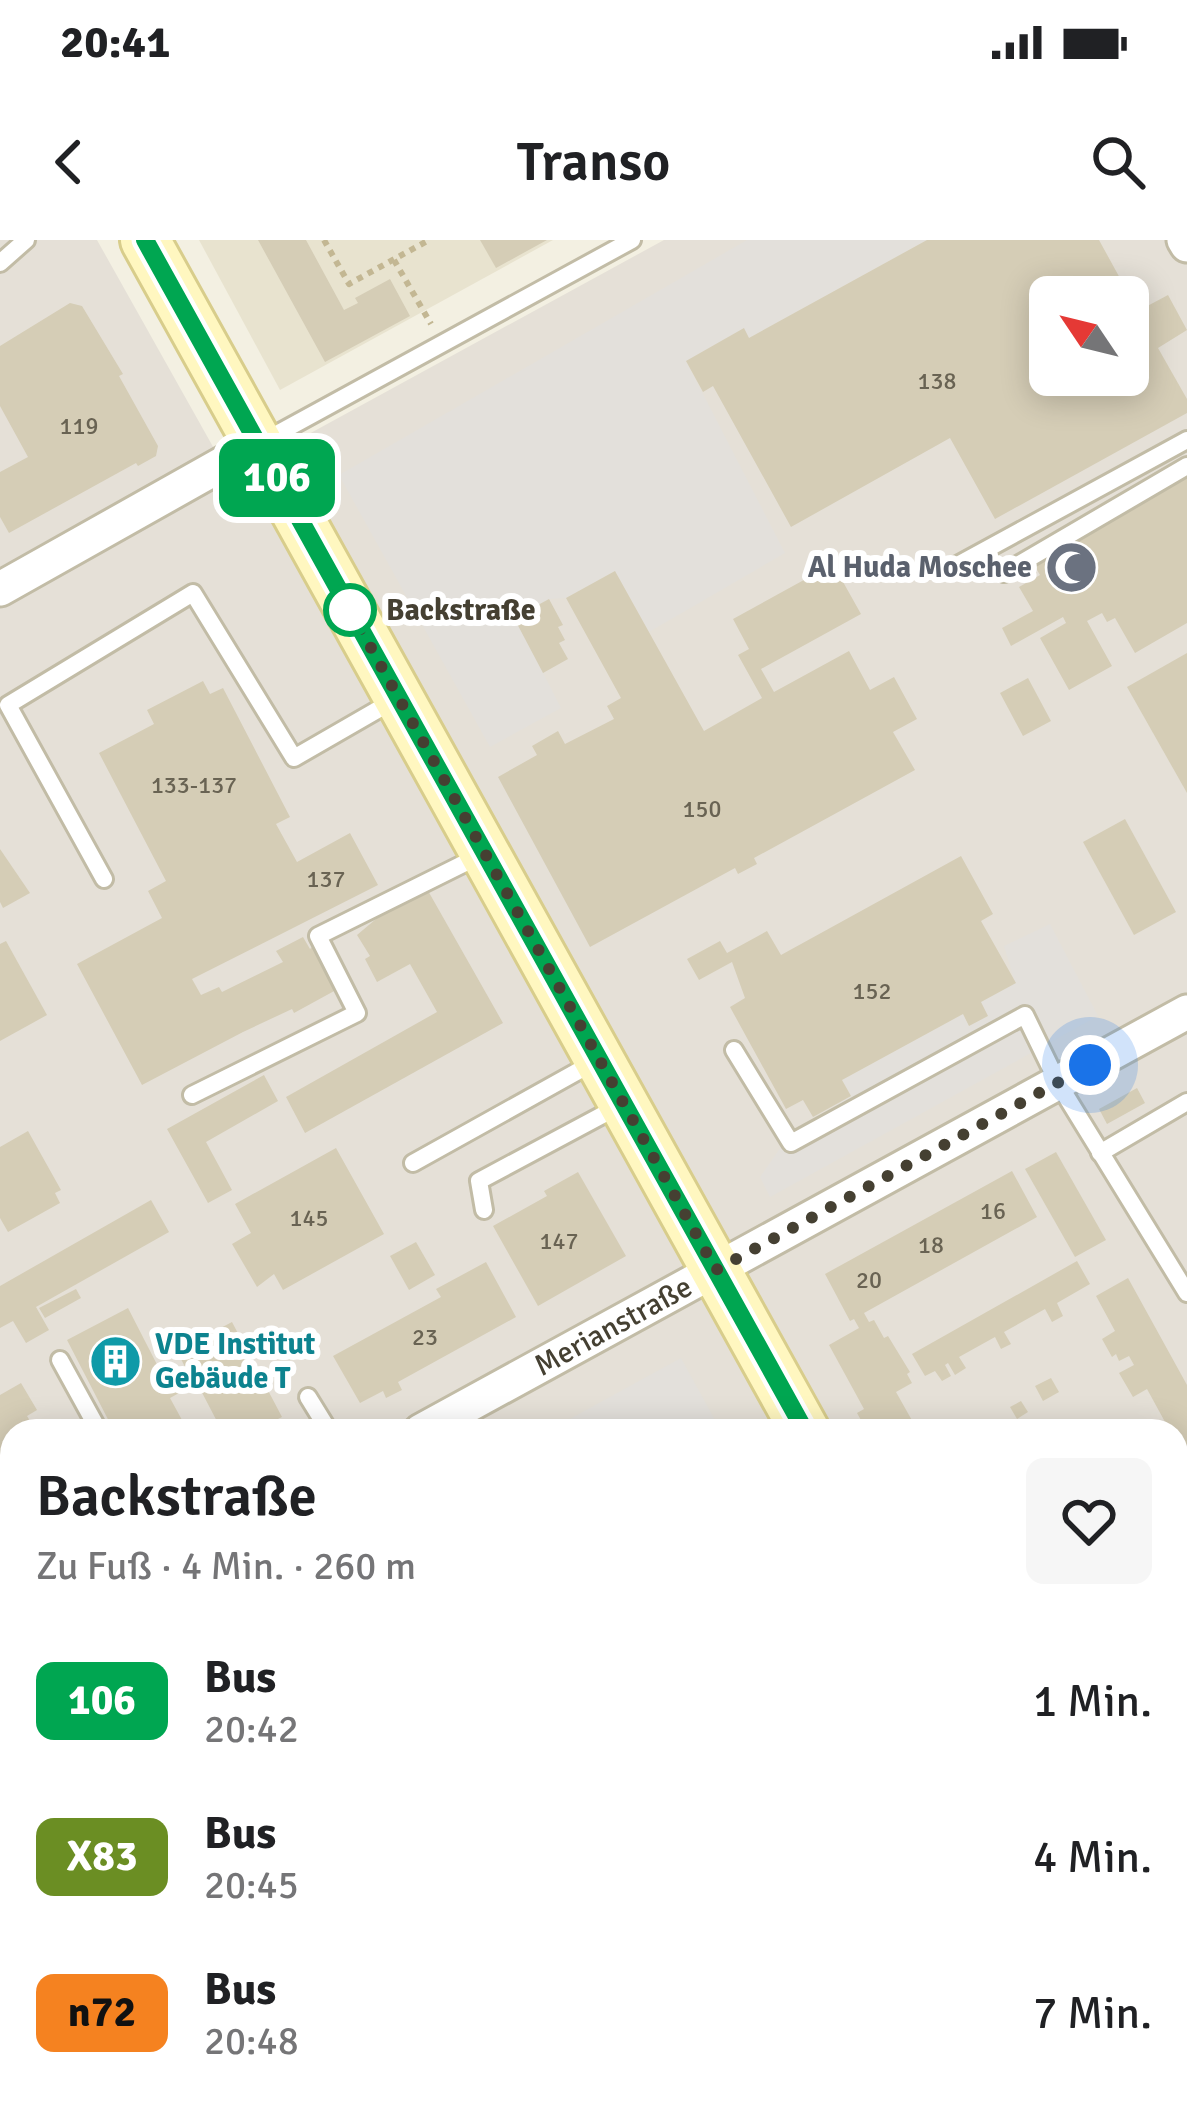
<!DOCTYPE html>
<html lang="de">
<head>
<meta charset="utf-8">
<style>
  body { margin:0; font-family:Signika,sans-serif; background:#f6f6f6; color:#202124; height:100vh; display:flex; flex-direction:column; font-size:45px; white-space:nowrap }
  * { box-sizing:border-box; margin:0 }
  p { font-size:39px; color:#757577 }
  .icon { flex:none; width:66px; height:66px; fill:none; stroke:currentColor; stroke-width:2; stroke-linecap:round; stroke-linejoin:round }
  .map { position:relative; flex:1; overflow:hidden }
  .sheet { position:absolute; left:0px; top:1179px; width:1188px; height:699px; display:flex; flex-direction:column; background:#fff; border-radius:36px 36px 0 0; box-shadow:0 6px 30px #0003 }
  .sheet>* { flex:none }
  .badge { padding:0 24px; border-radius:18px; font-size:42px; line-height:78px }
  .needle { width:78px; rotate:305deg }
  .tools { position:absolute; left:1029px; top:36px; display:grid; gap:24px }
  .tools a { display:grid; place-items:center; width:120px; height:120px; border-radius:18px; background:#fff; box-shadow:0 6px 30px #0003; font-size:60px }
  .you { position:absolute; width:60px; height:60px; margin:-30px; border:9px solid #fff; border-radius:50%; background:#1a73e8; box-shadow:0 0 0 18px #1a73e833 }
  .map>.badge { position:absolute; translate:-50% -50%; box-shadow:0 0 0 6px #fff }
  .round { display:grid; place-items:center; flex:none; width:126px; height:126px; border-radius:18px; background:#f6f6f6 }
  .head { display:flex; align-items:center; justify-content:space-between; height:204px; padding:0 36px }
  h1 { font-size:57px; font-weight:600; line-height:90px }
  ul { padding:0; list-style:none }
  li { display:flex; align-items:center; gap:36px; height:156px; padding:0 36px }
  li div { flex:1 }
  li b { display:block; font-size:45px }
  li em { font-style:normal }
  li .badge { min-width:132px; font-weight:700; text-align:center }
  .status { display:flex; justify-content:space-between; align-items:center; height:84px; padding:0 60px; background:#fff; direction:ltr }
  .status svg { height:33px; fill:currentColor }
  header { display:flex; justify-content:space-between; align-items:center; height:156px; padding:0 36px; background:#fff; font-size:54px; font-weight:600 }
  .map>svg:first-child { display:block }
  .residential { fill:#e8e3cf }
  .industrial { fill:#e5e0d7; fill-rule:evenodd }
  .green { fill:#c4eda5 }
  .parking { fill:#e3e0db }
  .building { fill:#d5cdb6; fill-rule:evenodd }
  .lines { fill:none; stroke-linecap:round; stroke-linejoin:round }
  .service-casing { stroke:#c2bca6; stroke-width:22 }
  .minor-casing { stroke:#c2bca6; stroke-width:39 }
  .secondary-casing { stroke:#d8cd8b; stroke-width:54 }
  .path { stroke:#c3b793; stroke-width:6; stroke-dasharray:6 6; stroke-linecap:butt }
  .service { stroke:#fff; stroke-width:16 }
  .minor { stroke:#fff; stroke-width:33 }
  .secondary { stroke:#fff7c0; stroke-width:48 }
  .line-casing { stroke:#fff; stroke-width:27 }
  .line { stroke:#00a651; stroke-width:18 }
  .walk { stroke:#454032; stroke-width:12; stroke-dasharray:0 21.6 }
  .stop-dot { fill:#fff; stroke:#00a651; stroke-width:6 }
  .labels { text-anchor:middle; stroke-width:12; stroke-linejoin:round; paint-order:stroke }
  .number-label { font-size:24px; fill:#696353 }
  .worship-label { font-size:30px; font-weight:bold; fill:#5b616d; stroke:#fff; text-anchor:end }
  .stop-label { font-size:30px; font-weight:bold; fill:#454032; stroke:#fff; text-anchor:start }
  .street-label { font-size:30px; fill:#454032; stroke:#fff }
  .culture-label { font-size:30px; font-weight:bold; fill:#0d838f; stroke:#fff; text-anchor:start }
</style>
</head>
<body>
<div class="status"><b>20:41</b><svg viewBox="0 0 49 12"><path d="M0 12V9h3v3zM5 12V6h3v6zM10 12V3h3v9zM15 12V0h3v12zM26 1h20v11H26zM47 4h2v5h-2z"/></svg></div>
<header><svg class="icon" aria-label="back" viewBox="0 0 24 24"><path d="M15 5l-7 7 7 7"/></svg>Transo<svg class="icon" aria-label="search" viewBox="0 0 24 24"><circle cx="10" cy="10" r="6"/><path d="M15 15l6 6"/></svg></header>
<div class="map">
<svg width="1187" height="1876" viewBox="0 0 1187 1876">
  <rect width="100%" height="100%" fill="#f3f0e2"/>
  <path class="residential" d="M199 0H553L280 150Z"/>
  <g class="industrial">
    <path d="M0 0H97L230 237 664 0H1187V1876H46L41 1866H1176V1191H12V1384L0 1362ZM1050 57H1128V135H1050Z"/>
    <path d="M12 1461V1813L0 1791V1468Z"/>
  </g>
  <path class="green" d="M0 1791 12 1813V1866H41L46 1876H0Z"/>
  <g class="parking">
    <path d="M747 0H927L749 98 743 89 686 121 785 313 649 392 615 331 566 358 549 359 515 378 561 468 490 507 339 235Z"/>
    <path d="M1050 684 1098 776 770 957 760 937 790 894 851 856 842 840 963 774 969 786 981 762 1015 743 1004 706Z"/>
    <path d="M681 1118 721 1191H548L648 1136Z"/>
    <path d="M385 1866H689L694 1876H391Z"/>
  </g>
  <g class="building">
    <path d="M258 0H306L344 70 358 63 355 58 390 39 410 76 325 122Z"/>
    <path d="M480 0H547L496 28Z"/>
    <path d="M927 0H1099L1138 71 1168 55 1187 90 1158 108 1187 159V173L995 279 950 198 791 287 713 146 703 152 686 121 744 88 749 98ZM1050 57H1128V135H1050Z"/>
    <path d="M70 63 82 66 123 134 119 136 158 206 156 216 138 226 136 223 9 293 0 277V232L28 217 0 166V106Z"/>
    <path d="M1187 238V383L1135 413 1115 378 1107 382 1102 373 1087 381 1112 426 1069 450 1040 398 1066 383 1063 377 1011 406 1002 388 1033 371 1019 347 1040 335 1033 323Z"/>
    <path d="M833 324 861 374 761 429 774 452 849 411 870 450 894 437 917 479 893 492 915 530 754 618 757 624 738 634 735 628 590 707 498 537 537 515 532 506 558 491 565 504 614 479 607 466 621 458 566 358 615 331 704 491 762 458 738 415 749 409 733 379Z"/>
    <path d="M549 359 563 385 558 387 565 400 559 403 568 419 543 433 514 378Z"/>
    <path d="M1187 413V553L1127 447Z"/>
    <path d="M1028 438 1051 481 1023 496 1000 453Z"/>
    <path d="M203 441 210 454 223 448 290 577 276 584 297 622 350 593 378 645 192 739 201 755 219 747 222 752 283 722 276 711 303 697 310 709 313 706 336 750 294 773 292 769 243 792 142 845 77 724 162 678 148 651 166 641 99 513 154 484 147 470Z"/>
    <path d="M1125 579 1176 672 1134 695 1083 602Z"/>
    <path d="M0 609 30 653 3 668 0 662Z"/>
    <path d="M961 616 993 674 981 681 1016 743 981 762 988 776 969 786 963 774 842 840 851 856 813 877 803 860 786 869 730 767 745 758 732 722 699 740 687 719 720 701 727 713 767 691 781 715Z"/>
    <path d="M427 649 503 783 305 893 286 857 437 772 410 724 377 742 365 719 370 716 357 695 382 674Z"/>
    <path d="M6 701 47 775 0 801V704Z"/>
    <path d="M264 835 278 861 206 902 232 950 208 963 167 889Z"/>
    <path d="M1137 848 1145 863 1107 884 1099 869Z"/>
    <path d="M28 891 61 950 55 953 60 963 8 992 0 978V907Z"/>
    <path d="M336 908 384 994 283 1050 274 1034 257 1047 232 1004 251 993 235 964Z"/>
    <path d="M1056 912 1106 1000 1075 1017 1025 929Z"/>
    <path d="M1012 931 1037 977 864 1073 869 1082 874 1080 884 1098 888 1096 910 1132 907 1134 912 1143 896 1152 918 1191H867L857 1173 864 1169 829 1105 859 1088 854 1079 850 1081 825 1034Z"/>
    <path d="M578 932 626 1016 538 1066 493 986 547 956 544 951Z"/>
    <path d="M151 960 169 992 36 1067 49 1090 26 1103 13 1081 0 1088V1046Z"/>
    <path d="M416 1002 435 1035 409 1050 390 1016Z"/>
    <path d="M1077 1021 1090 1044 1057 1063 1063 1076 1052 1082 1045 1069 1004 1092 1011 1104 1001 1109 995 1097 959 1117 966 1128 955 1135 948 1123 945 1125 951 1136 942 1141 935 1131 925 1136 912 1114Z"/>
    <path d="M486 1022 516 1077 398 1142 402 1150 386 1158 383 1151 360 1163 333 1116 441 1057 436 1049Z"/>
    <path d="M1128 1038 1187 1145V1436L1176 1442V1191H1170L1147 1149 1133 1157 1119 1133 1134 1125 1129 1116 1119 1121 1116 1114 1112 1117 1102 1099 1115 1091 1096 1056Z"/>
    <path d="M76 1049 81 1058 45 1078 39 1068Z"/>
    <path d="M128 1068 166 1142 187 1131 177 1111 232 1082 282 1177 254 1191H222L197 1143 170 1158 188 1191H114L67 1100Z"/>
    <path d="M1051 1138 1059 1152 1043 1161 1035 1146Z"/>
    <path d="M21 1143 37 1170 27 1176 36 1191H12V1287L0 1266V1155Z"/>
    <path d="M1021 1161 1028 1172 1017 1179 1010 1167Z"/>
    <path d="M12 1538V1782L0 1761V1545Z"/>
    <path d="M235 1866H279L273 1870 277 1876H241Z"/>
    <path d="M858 1866H959L941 1876H840Z"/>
    <path d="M1019 1866H1041L1046 1876H1011L1008 1872Z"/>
    <path d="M1068 1866H1130L1135 1876H1074Z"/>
  </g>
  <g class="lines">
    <defs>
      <g id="service">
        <path d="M0 23 26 0"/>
        <path d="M264 201 632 0"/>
        <path d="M954 327 1187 200"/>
        <path d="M1004 333 1187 226"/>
        <path d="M104 639 8 465 193 353 294 518 398 458"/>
        <path d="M734 810 791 903 1025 775 1058 843 1187 1053"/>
        <path d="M192 855 357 773 318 696 479 616"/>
        <path d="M1100 913 1187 862"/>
        <path d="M413 923 598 820"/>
        <path d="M484 970 479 941 623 864"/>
        <path d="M60 1120 99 1191"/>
        <path d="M308 1157 329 1191"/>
        <path d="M1176 1472 1187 1466"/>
        <path d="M1176 1530 1187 1524"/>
        <path d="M1176 1642 1187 1662"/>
        <path d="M973 1876 988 1866"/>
      </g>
      <g id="minor">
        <path d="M1184 0 1187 5"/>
        <path d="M0 349 258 204"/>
        <path id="s1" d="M421 1191 1187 772"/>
        <path d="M0 1419 12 1412"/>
      </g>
      <g id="secondary">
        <path d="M145 0 805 1191"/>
        <path d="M1176 1860 1185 1876"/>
      </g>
    </defs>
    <use href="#service" class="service-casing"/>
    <use href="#minor" class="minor-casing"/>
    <use href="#secondary" class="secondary-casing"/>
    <g class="path">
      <path d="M324 0 349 44 429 0"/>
      <path d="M394 20 431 84"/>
    </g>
    <use href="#service" class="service"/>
    <use href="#minor" class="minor"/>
    <use href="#secondary" class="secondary"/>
  </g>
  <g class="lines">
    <defs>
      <path id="line" d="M145 0 805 1191"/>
    </defs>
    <use href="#line" class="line-casing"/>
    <use href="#line" class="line"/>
    <path class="walk" d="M350 370 716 1030 1090 825"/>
  </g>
  <defs>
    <symbol id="mosque-disc" viewBox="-11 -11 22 22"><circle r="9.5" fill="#6b7280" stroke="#fff"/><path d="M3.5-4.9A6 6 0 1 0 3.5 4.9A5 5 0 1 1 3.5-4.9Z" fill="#fff"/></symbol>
    <symbol id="building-disc" viewBox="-11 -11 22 22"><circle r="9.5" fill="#0f9aa8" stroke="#fff"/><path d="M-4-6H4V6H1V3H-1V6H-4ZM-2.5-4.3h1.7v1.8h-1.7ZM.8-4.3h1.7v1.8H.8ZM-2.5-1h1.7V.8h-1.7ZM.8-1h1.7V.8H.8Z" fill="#fff"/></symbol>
  </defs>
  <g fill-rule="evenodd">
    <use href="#mosque-disc" x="1042" y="298" width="59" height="59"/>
    <use href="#building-disc" x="86" y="1092" width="59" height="59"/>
  </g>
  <circle class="stop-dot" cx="350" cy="370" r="24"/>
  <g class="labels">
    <g class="number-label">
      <text x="937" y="149">138</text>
      <text x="79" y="194">119</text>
      <text x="194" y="553">133-137</text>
      <text x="702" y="577">150</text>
      <text x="326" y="647">137</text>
      <text x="872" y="759">152</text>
      <text x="993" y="979">16</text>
      <text x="309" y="986">145</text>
      <text x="559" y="1009">147</text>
      <text x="931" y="1013">18</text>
      <text x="869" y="1048">20</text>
      <text x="425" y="1105">23</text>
    </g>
    <g class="worship-label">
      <text x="1032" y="337">Al Huda Moschee</text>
    </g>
    <g class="stop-label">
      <text x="386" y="380">Backstraße</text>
    </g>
    <g class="street-label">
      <text dy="10" stroke="none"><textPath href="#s1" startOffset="219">Merianstraße</textPath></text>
    </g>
    <g class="culture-label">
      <text x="155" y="1114">VDE Institut<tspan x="155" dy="34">Gebäude T</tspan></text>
    </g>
  </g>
</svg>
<div class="tools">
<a><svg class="needle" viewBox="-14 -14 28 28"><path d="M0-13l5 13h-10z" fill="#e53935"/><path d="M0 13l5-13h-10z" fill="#757577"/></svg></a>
</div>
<div class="you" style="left:1090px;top:825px"></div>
<b class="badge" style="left:277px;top:238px;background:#00a651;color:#fff">106</b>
<section class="sheet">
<div class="head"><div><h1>Backstraße</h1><p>Zu Fuß · 4 Min. · 260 m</p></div><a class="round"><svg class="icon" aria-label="heart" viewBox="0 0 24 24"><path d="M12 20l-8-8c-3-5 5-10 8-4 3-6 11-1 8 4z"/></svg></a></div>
<ul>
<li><span class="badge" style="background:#00a651;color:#fff">106</span><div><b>Bus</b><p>20:42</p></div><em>1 Min.</em></li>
<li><span class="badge" style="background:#6b8e23;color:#fff">X83</span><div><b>Bus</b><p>20:45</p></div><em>4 Min.</em></li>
<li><span class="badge" style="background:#f58220;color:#111">n72</span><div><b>Bus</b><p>20:48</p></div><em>7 Min.</em></li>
</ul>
</section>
</div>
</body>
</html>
